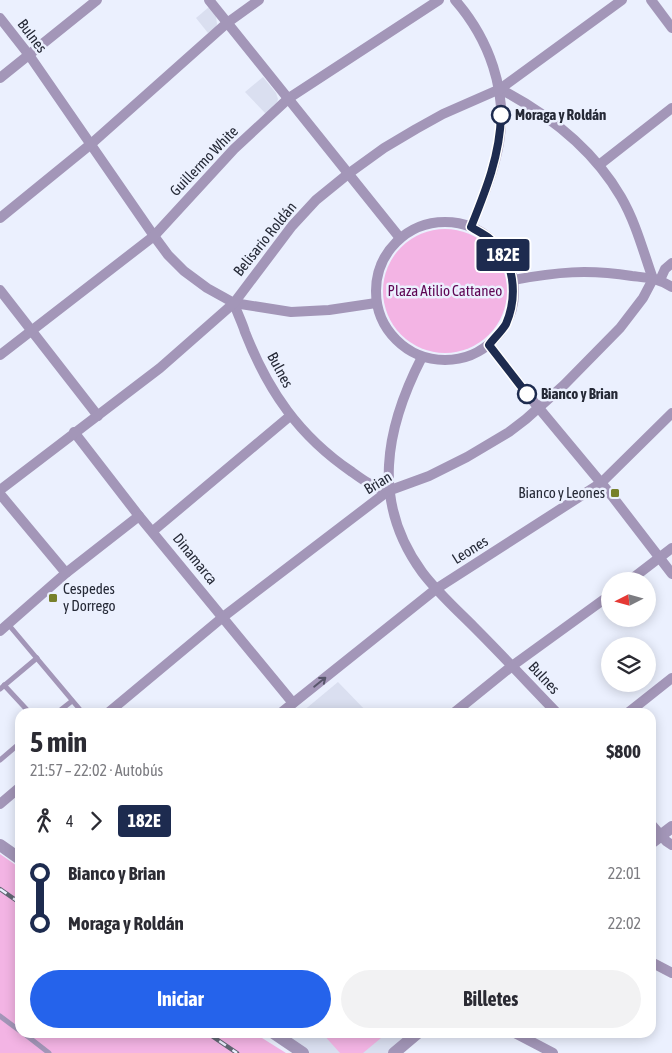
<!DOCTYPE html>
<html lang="es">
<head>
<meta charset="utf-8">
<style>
  body { margin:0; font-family:"Asap Condensed",sans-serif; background:#f2f2f3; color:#2b2b33; height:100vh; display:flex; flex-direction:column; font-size:19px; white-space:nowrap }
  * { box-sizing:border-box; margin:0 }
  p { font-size:16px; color:#7c7c81 }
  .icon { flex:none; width:28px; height:28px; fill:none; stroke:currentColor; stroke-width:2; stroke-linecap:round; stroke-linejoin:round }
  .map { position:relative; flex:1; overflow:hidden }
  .sheet { position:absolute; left:15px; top:708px; width:641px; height:330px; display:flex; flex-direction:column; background:#fff; border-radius:15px; box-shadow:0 2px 12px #0003 }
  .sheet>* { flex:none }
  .badge { padding:0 10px; border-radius:4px; font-size:18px; line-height:32px }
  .needle { width:32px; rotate:264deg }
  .tools { position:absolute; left:601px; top:572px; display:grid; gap:10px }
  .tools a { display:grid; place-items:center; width:55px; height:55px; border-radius:50%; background:#fff; box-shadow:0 2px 12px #0003; font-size:25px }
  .map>.badge { position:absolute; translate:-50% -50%; box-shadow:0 0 0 2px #fff }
  .legs { display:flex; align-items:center; gap:8px; height:55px; padding:0 15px; font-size:16px }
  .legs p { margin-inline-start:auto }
  .overview { display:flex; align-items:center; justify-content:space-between; height:85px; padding:0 15px }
  h1 { font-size:28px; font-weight:700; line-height:38px }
  .button { display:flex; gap:10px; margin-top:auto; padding:10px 15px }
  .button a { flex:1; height:58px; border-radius:30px; background:#2563eb; color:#fff; font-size:20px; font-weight:700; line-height:58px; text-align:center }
  .button a+a { background:#f2f2f3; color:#2b2b33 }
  ul { padding:0 15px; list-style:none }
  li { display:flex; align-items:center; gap:18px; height:50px; font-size:19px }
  li i { display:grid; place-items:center; width:8px; height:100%; margin:0 6px; background:currentColor }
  li i::after { content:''; width:12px; height:12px; margin:-6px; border:4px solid; border-radius:50%; background:#fff }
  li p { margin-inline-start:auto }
  li:first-child i { background:linear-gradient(#0000 50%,currentColor 0) }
  li:last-child i { background:linear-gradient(currentColor 50%,#0000 0) }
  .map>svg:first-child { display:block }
  .built { fill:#dadff0 }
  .green { fill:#f3b4e4 }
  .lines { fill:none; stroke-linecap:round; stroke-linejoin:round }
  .service { stroke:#a396b8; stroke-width:5 }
  .minor { stroke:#a396b8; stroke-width:10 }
  .tertiary { stroke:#a396b8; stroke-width:12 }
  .rail-casing { stroke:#616673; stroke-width:4.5 }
  .rail { stroke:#ebf0fe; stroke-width:2.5; stroke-dasharray:8; stroke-linecap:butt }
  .oneway { stroke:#57556a }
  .line-1-casing { stroke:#fff; stroke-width:11 }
  .line-1 { stroke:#1d2b4f; stroke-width:8 }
  .stop-1-dot { fill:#fff; stroke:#1d2b4f; stroke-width:2.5 }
  .poi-dot { fill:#77802b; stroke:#ebf0fe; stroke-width:2 }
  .labels { text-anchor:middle; stroke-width:5; stroke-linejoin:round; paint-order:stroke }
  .street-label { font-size:15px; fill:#252936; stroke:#ebf0fe }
  .stop-label { font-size:15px; font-weight:bold; fill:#252936; stroke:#ebf0fe; text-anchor:start }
  .park-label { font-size:15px; fill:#5f0654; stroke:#ebf0fe }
  .poi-label { font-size:15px; fill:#252936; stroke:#ebf0fe; text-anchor:end }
</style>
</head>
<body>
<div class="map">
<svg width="672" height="1053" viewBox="0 0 672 1053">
  <rect width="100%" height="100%" fill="#ebf0fe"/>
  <g class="built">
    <path d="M209 7 216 16 217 24 216 27 208 33 196 18Z"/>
    <path d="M263 77 276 93 278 99 277 102 266 114 245 92Z"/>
    <path d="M338 682 367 712H302Z"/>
    <path d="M277 1033H413L388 1053H307Z"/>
  </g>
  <g class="green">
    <circle cx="445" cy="291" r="62"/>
    <path d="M0 854 20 868V1032L254 1033 286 1053H0Z"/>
    <path d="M322 1033H387L363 1053H340Z"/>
  </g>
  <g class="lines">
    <g class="service">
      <path d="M8 624 82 712"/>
      <path d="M4 685 29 712"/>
      <path d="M0 689 37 658"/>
      <path d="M58 712 72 701"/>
      <path d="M0 760 20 743"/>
      <path d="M0 1016 20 1031"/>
      <path d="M22 1032 49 1053"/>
    </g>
    <g class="minor">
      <path d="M209 0 400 238"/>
      <path d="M455 0C489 39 508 91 499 143 494 172 482 200 471 227"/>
      <path d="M651 0 672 28"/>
      <path d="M0 18 29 55 154 236 168 255 184 271 207 288 234 303 291 312 329 310 376 303"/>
      <path d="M0 78 97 0"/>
      <path d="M500 89C548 114 593 149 621 197 636 223 643 251 653 279"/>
      <path d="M599 165 672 108"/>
      <path d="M0 218 91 144 227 23 259 0"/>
      <circle cx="445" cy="291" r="69"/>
      <path d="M513 280C557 272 587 269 632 276 649 278 658 278 672 287"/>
      <path d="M660 280 665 269 672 263"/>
      <path d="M0 290 98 416"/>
      <path d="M234 303C237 313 242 322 245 332 268 391 299 436 352 472 363 480 374 488 388 491"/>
      <path d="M489 345 528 395 612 496 672 574"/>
      <path d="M0 355 154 236 234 149 289 98 439 0"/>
      <path d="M422 357C385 429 371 502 422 572 437 592 457 610 474 627 502 655 529 684 556 712"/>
      <path d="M74 432 139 516 293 703"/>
      <path d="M0 490 160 368 234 303 292 226 316 200 348 174 384 148 416 129 443 114 500 89 622 0"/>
      <path d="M0 494 66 573"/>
      <path d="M153 531 290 416"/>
      <path d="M629 581 672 548"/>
      <path d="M0 631 66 573 139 516"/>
      <path d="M109 712 223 617 388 491 429 476 467 457 509 432 526 419 564 385 620 328 643 298 653 279"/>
      <path d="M282 712 436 589 601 483 672 413"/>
      <path d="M455 712 512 666 610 595"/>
      <path d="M629 712 672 678"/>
      <path d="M0 804 20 787"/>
      <path d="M651 824 666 841 672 845"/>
      <path d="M651 962 672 973"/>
      <path d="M513 1032 553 1053"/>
    </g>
    <g class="tertiary">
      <path d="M651 843 672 827"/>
      <path d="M0 845 20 859"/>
      <path d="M272 1032 303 1053"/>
      <path d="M394 1053 419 1032"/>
    </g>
    <defs>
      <g id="rail">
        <path d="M0 889 20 903"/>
        <path d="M206 1032 237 1053"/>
      </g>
    </defs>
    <use href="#rail" class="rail-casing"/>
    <use href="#rail" class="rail"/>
  </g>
  <defs><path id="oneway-shaft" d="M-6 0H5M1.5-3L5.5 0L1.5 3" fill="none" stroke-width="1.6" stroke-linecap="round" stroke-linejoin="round" transform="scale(1.25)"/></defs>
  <use class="oneway" href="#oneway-shaft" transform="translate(320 682) rotate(-39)"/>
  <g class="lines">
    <defs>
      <path id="line-1" d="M501 115C500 155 486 190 471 227 477 231 484 234 490 239 515 259 518 296 506 324 502 331 494 338 489 345L527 394"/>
    </defs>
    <use href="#line-1" class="line-1-casing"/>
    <use href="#line-1" class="line-1"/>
  </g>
  <g class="stop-1-dot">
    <circle cx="501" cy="115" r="9"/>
    <circle cx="527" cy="394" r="9"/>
  </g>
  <g class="poi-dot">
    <rect x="610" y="488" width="10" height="10" rx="2.5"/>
    <rect x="48" y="593" width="10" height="10" rx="2.5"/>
  </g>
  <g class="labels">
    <g class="street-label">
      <text transform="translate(32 36) rotate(53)" y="5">Bulnes</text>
      <text transform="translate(204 161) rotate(-46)" y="5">Guillermo White</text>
      <text transform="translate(265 239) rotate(-51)" y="5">Belisario Roldán</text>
      <text transform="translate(280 370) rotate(62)" y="5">Bulnes</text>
      <text transform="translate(378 483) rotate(-31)" y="5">Brian</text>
      <text transform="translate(470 550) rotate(-32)" y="5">Leones</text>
      <text transform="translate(195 559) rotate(51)" y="5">Dinamarca</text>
      <text transform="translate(544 678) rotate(47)" y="5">Bulnes</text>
    </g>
    <g class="stop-label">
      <text x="515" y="120">Moraga y Roldán</text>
      <text x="541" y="399">Bianco y Brian</text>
    </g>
    <g class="park-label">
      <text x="445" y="296">Plaza Atilio Cattaneo</text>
    </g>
    <g class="poi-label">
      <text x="605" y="498">Bianco y Leones</text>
      <text x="63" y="594" text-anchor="start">Cespedes<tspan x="63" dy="17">y Dorrego</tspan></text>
    </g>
  </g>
</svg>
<div class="tools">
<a><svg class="needle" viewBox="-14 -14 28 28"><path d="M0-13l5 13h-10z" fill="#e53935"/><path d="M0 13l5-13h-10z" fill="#7c7c81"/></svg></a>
<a><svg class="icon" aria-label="layers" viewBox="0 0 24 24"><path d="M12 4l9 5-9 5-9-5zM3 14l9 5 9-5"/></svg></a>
</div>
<b class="badge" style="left:503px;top:255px;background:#1d2b4f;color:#fff">182E</b>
<section class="sheet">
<div class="overview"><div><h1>5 min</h1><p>21:57 – 22:02 · Autobús</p></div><b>$800</b></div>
<div class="legs"><svg class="icon" aria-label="walk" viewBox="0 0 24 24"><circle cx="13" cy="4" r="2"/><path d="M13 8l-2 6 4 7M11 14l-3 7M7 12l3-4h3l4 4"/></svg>4<svg class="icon" aria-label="forward" viewBox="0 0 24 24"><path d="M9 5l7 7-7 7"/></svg><b class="badge" style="background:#1d2b4f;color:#fff">182E</b></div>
<ul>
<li><i style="color:#1d2b4f"></i><b>Bianco y Brian</b><p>22:01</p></li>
<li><i style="color:#1d2b4f"></i><b>Moraga y Roldán</b><p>22:02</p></li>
</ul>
<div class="button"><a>Iniciar</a><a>Billetes</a></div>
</section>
</div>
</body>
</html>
